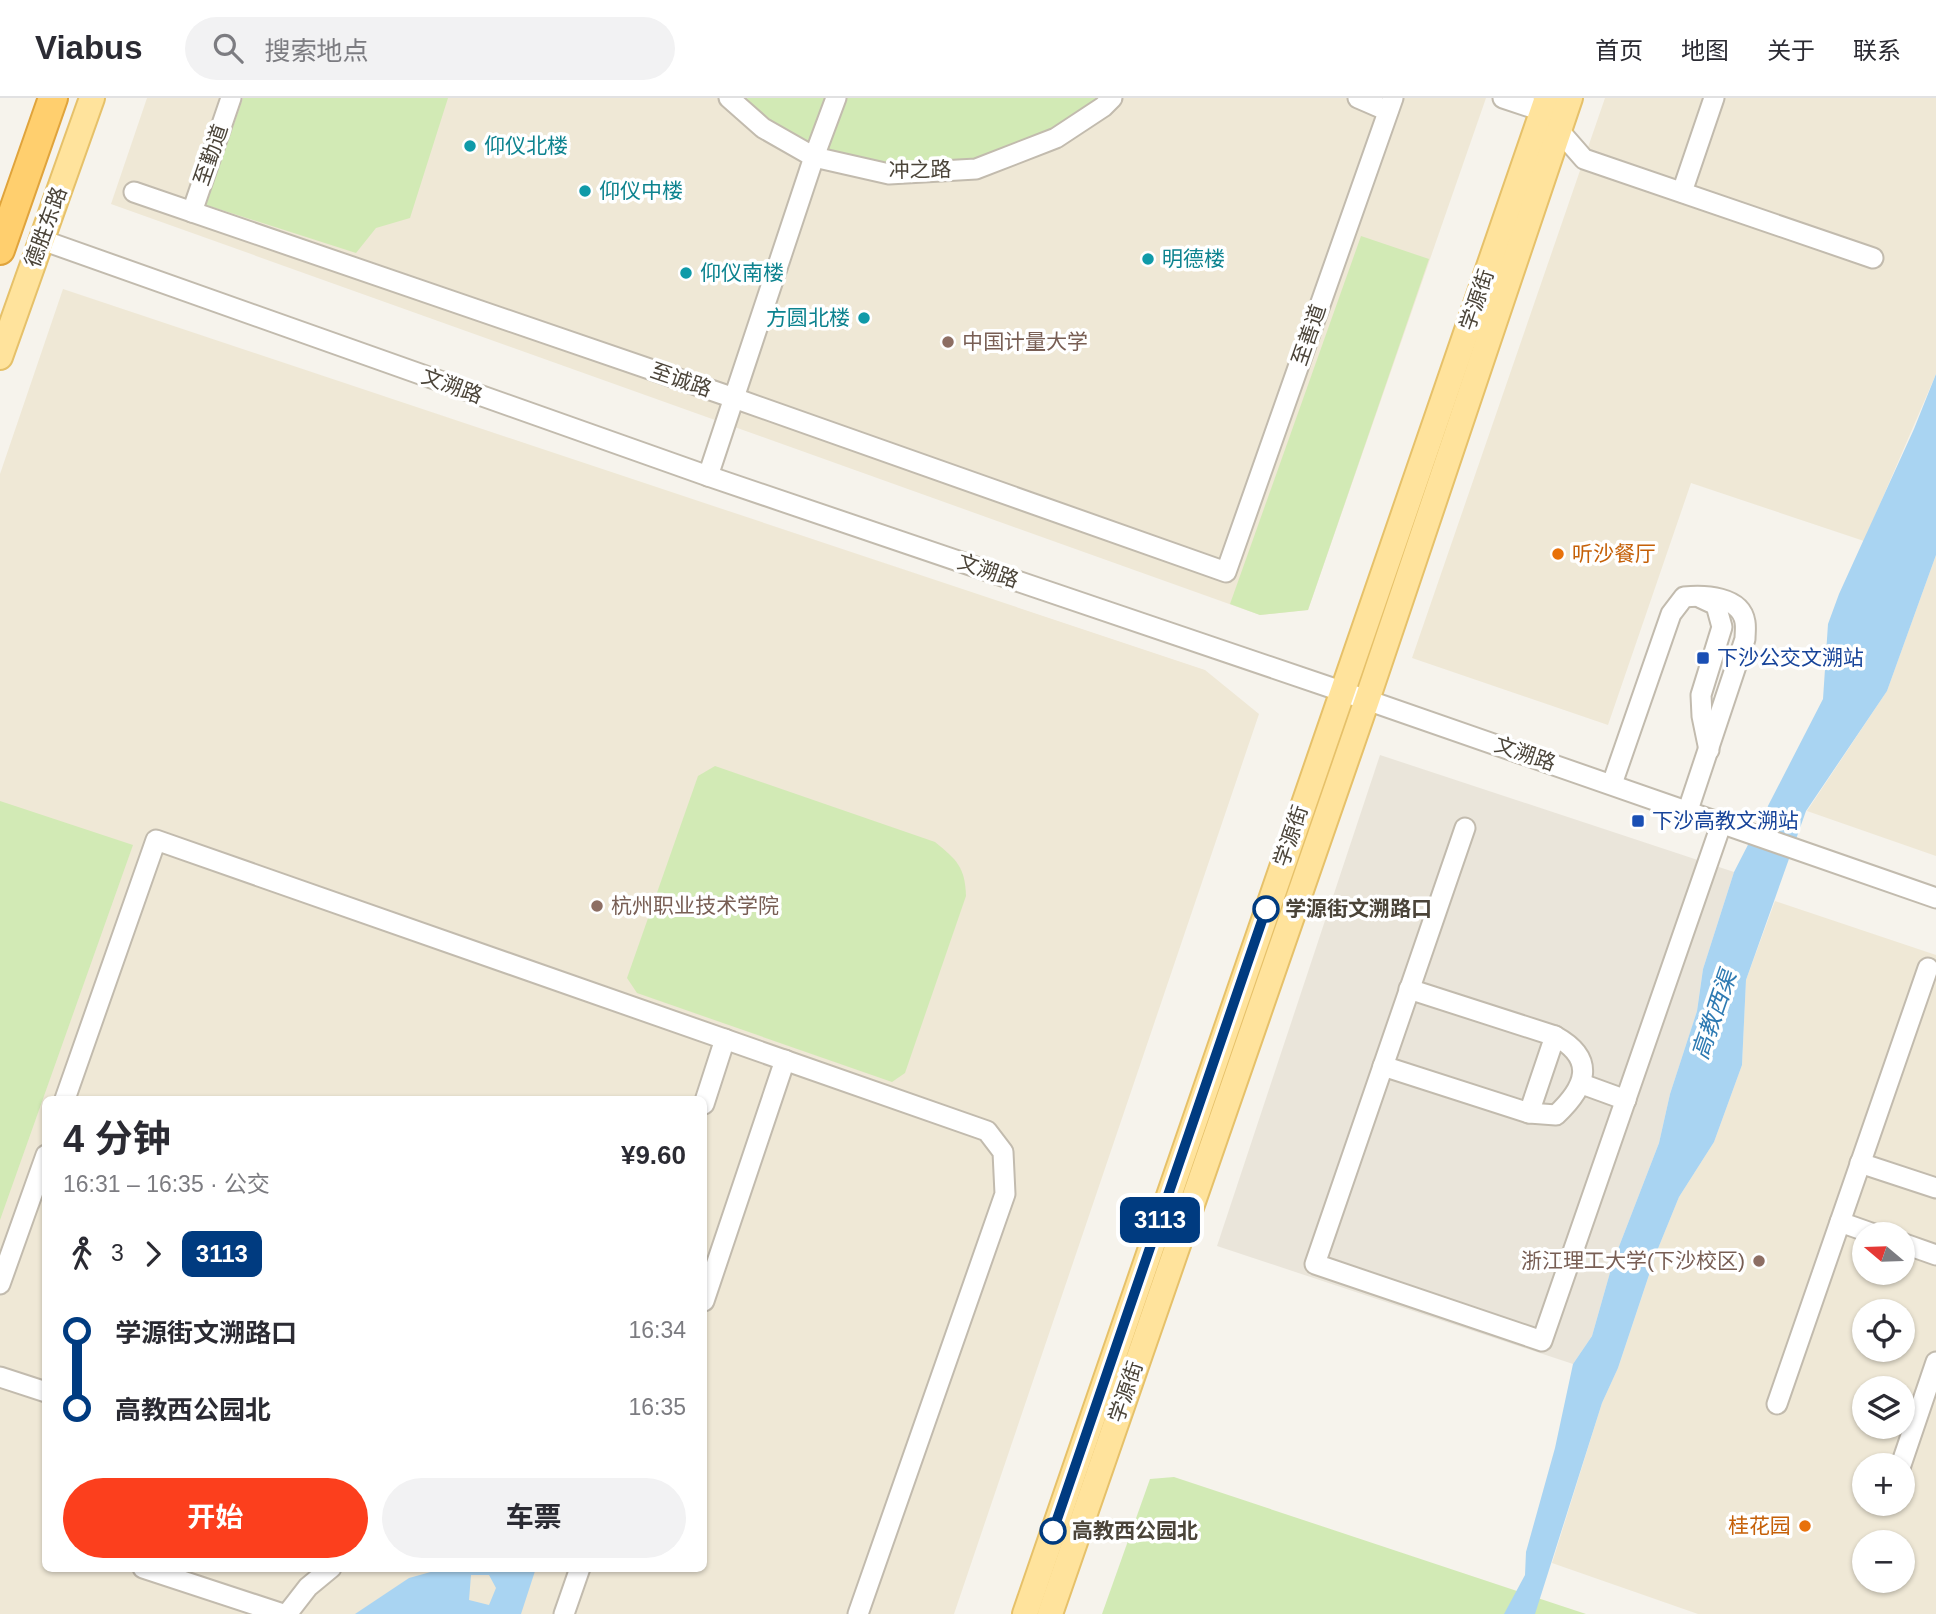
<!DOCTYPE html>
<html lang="zh">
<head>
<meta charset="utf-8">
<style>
  body { margin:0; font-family:Helvetica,"Noto Sans SC",sans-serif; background:#f2f2f3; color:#2b2b33; height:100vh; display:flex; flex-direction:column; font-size:26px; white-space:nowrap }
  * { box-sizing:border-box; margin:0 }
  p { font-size:23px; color:#7c7c81 }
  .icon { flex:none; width:38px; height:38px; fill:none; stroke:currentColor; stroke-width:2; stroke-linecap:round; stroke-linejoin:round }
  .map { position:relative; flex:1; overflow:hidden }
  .drawer { position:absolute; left:42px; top:998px; width:665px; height:476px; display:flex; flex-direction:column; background:#fff; border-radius:10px; box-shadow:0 2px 5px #0004 }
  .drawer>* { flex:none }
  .badge { padding:0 14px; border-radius:10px; font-size:24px; line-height:46px }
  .needle { width:46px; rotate:289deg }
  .buttons { position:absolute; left:1852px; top:1124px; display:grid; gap:14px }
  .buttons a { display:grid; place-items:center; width:63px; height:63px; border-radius:50%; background:#fff; box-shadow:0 2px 5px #0004; font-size:35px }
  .map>.badge { position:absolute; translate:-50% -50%; box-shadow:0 0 0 4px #fff }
  .legs { display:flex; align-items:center; gap:10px; height:77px; padding:0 21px; font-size:23px }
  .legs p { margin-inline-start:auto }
  .head { display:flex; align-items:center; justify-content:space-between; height:119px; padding:0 21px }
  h1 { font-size:38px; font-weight:700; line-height:52px }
  .primary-button { display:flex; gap:14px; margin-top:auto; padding:14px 21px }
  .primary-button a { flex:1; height:80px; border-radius:42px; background:#fc3f1d; color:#fff; font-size:28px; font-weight:700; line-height:80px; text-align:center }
  .primary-button a+a { background:#f2f2f3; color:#2b2b33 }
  ul { padding:0 21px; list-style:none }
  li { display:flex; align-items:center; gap:24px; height:77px; font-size:26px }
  li i { display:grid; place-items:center; width:10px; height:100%; margin:0 9px; background:currentColor }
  li i::after { content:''; width:18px; height:18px; margin:-9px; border:5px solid; border-radius:50%; background:#fff }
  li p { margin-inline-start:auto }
  li:first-child i { background:linear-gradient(#0000 50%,currentColor 0) }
  li:last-child i { background:linear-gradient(currentColor 50%,#0000 0) }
  header { display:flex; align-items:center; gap:42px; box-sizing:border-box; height:98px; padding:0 35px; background:#fff; border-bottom:2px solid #e1e1e2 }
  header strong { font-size:33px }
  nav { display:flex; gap:38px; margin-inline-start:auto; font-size:24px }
  .search { width:490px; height:63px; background:#f2f2f3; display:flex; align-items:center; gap:18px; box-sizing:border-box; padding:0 24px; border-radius:38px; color:#7c7c81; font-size:26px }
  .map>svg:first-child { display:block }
  .residential { fill:#eae5da }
  .education { fill:#efe8d6; fill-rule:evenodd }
  .green { fill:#d2eab5 }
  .water { fill:#a9d4f2; fill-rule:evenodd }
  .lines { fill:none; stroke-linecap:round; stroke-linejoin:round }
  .minor-casing { stroke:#c2bbae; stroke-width:23 }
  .major-casing { stroke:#e6c16a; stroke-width:28 }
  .highway-casing { stroke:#e0a43c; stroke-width:32 }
  .minor { stroke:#fff; stroke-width:19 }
  .major { stroke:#ffe39c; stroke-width:24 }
  .highway { stroke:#ffcf6e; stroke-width:28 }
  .line-1-casing { stroke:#fff; stroke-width:16 }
  .line-1 { stroke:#003b80; stroke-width:10 }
  .culture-dot { fill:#0f9aa8; stroke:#fff; stroke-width:2.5 }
  .education-dot { fill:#8d6e63; stroke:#fff; stroke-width:2.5 }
  .food-dot { fill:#e8710a; stroke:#fff; stroke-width:2.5 }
  .transit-dot { fill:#1a4fb4; stroke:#fff; stroke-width:2.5 }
  .stop-1-dot { fill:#fff; stroke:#003b80; stroke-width:3.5 }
  .labels { text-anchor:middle; stroke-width:7; stroke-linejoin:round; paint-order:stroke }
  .culture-label { font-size:21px; fill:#0d838f; stroke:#fff; text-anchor:start }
  .street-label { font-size:21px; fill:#4b4439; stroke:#fff }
  .education-label { font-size:21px; fill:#785e54; stroke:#fff; text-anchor:start }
  .food-label { font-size:21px; fill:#c56008; stroke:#fff; text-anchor:start }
  .transit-label { font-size:21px; fill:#164399; stroke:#fff; text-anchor:start }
  .stop-label { font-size:21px; font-weight:bold; fill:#4b4439; stroke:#fff; text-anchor:start }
  .water-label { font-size:23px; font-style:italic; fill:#2e7ab2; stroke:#fff }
</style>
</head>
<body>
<header>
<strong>Viabus</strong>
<div class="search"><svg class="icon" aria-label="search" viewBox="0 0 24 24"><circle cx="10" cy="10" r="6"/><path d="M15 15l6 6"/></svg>搜索地点</div>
<nav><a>首页</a><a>地图</a><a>关于</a><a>联系</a></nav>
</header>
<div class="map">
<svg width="1936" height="1516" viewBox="0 0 1936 1516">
  <rect width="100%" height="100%" fill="#f6f3ec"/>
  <path class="residential" d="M1380 657 1734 774 1703 871 1697 913 1670 996 1659 1045 1613 1164 1592 1238 1573 1266 1217 1148Z"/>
  <g class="education">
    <path d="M147 0H1486L1308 512 1260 517 111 106Z"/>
    <path d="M1605 0H1936V276L1864 443 1691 385 1608 627 1412 560Z"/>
    <path d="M63 191 1205 572 1259 616 954 1516H0V376ZM46 1001H704V1470H46Z"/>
    <path d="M1936 457V758L1807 713 1887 593Z"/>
    <path d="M1775 803 1936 857V1516H1698L1552 1465 1602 1305 1618 1270 1657 1153 1679 1099 1714 1044 1742 967 1746 882ZM1864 1136H1902V1174H1864ZM1864 1213H1902V1251H1864ZM1864 1290H1902V1328H1864ZM1864 1367H1902V1405H1864ZM1864 1444H1902V1482H1864Z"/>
  </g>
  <g class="green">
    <path d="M243 0H448L410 120 376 130 356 155 206 107Z"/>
    <path d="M729 0H1112L1103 9 976 71 889 76 814 59Z"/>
    <path d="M1361 138 1429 161 1308 512 1260 517 1230 506Z"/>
    <path d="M715 668 935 744C957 762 965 769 966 798L905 975 892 984 637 895 627 880 698 678Z"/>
    <path d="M0 703 133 747 0 1122Z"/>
    <path d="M1174 1379 1586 1516H1102L1150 1381Z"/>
  </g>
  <g class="water">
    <path d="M1936 276V457L1887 593 1806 713 1746 882 1742 967 1714 1044 1679 1099 1657 1153 1618 1270 1602 1305 1535 1516H1504L1525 1477 1526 1454 1555 1350 1573 1266 1592 1238 1613 1164 1659 1045 1670 996 1697 913 1703 871 1734 774 1823 601 1828 526 1839 496 1914 331Z"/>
    <path d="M445 1470H536L521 1516H355L409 1480ZM471 1477H489L496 1490 489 1507 469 1502Z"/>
  </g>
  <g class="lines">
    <defs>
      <g id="minor">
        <path d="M729 0 763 30 814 59 889 76 976 71 1056 40 1103 9 1112 0"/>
        <path d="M1358 0 1388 13"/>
        <path d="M1503 0 1542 13 1584 61 1873 160"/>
        <path d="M134 94 734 300 1226 474 1393 0"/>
        <path d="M1682 94 1714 0"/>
        <path d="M192 114 231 0"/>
        <path d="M42 142 708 378 1341 593 1936 800"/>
        <path d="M708 378 814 59 836 0"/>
        <path d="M1701 500 1716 507 1722 529 1701 597 1702 618 1709 652"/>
        <path d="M1612 686 1671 516 1684 499C1704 497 1741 498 1745 524 1746 530 1745 536 1745 541L1688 712"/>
        <path d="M1465 730 1315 1166 1542 1243 1722 724"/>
        <path d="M1383 968 1529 1015 1555 938 1409 891"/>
        <path d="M1582 986 1626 1002"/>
        <path d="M65 1001 156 742 987 1033 1003 1054 1005 1096 858 1516"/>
        <path d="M704 1006 725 941"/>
        <path d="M1529 1015 1556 1017C1586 989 1597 961 1555 938"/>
        <path d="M1860 1065 1936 1090"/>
        <path d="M1840 1124 1874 1136"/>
        <path d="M1902 1145 1936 1157"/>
        <path d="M0 1186 46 1057"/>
        <path d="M704 1203 785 962"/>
        <path d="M0 1279 46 1294"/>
        <path d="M1777 1306 1928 870"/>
        <path d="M1901 1367 1936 1264"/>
        <path d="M143 1470 283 1516"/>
        <path d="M287 1516 308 1489 331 1470"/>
        <path d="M564 1516 580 1470"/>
      </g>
      <g id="major">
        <path d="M0 259 92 0"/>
        <path d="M1025 1516 1547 0"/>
        <path d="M1050 1516 1367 602 1570 0"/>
      </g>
      <path id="highway" d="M0 152 53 0"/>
    </defs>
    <use href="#minor" class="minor-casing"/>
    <use href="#major" class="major-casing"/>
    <use href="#highway" class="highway-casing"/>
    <use href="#minor" class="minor"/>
    <use href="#major" class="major"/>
    <use href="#highway" class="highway"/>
  </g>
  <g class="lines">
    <defs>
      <path id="line-1" d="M1053 1433 1266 811"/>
    </defs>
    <use href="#line-1" class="line-1-casing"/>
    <use href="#line-1" class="line-1"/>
  </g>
  <g class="culture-dot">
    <circle cx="470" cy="48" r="7"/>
    <circle cx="585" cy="93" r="7"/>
    <circle cx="1148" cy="161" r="7"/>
    <circle cx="686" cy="175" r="7"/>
    <circle cx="864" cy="220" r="7"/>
  </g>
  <g class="education-dot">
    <circle cx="948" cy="244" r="7"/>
    <circle cx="597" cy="808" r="7"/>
    <circle cx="1759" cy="1163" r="7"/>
  </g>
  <g class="food-dot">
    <circle cx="1558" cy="456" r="7"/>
    <circle cx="1805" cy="1428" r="7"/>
  </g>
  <g class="transit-dot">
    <rect x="1696" y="553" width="14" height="14" rx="3.5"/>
    <rect x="1631" y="716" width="14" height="14" rx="3.5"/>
  </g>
  <g class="stop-1-dot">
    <circle cx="1266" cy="811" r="12"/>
    <circle cx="1053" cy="1433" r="12"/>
  </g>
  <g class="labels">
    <g class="culture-label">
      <text x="484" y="55">仰仪北楼</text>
      <text x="599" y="100">仰仪中楼</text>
      <text x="1162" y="168">明德楼</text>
      <text x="700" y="182">仰仪南楼</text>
      <text x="850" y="227" text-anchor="end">方圆北楼</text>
    </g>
    <g class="street-label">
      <text transform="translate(211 57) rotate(-71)" y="7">至勤道</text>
      <text transform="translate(920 72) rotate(-1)" y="7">冲之路</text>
      <text transform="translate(46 129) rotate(-70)" y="7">德胜东路</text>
      <text transform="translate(1477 202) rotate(-71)" y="7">学源街</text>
      <text transform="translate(1309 237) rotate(-71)" y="7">至善道</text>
      <text transform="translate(681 282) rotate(19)" y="7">至诚路</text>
      <text transform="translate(452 288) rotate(20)" y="7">文溯路</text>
      <text transform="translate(988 473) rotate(19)" y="7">文溯路</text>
      <text transform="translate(1525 656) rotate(19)" y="7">文溯路</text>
      <text transform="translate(1291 738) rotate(-71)" y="7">学源街</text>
      <text transform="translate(1126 1294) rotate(-71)" y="7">学源街</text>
    </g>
    <g class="education-label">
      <text x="962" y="251">中国计量大学</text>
      <text x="611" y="815">杭州职业技术学院</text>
      <text x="1745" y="1170" text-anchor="end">浙江理工大学(下沙校区)</text>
    </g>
    <g class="food-label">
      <text x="1572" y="463">听沙餐厅</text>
      <text x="1791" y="1435" text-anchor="end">桂花园</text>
    </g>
    <g class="transit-label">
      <text x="1717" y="567">下沙公交文溯站</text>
      <text x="1652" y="730">下沙高教文溯站</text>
    </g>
    <g class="stop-label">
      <text x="1285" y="818">学源街文溯路口</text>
      <text x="1072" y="1440">高教西公园北</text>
    </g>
    <g class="water-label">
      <text transform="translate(1714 917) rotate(-71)" y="8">高教西渠</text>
    </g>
  </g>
</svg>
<div class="buttons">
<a><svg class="needle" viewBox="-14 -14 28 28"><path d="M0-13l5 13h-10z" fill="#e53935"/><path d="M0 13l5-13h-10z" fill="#7c7c81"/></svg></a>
<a><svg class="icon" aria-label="locate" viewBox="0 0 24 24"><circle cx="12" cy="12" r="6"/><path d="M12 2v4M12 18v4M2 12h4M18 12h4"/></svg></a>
<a><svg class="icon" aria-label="layers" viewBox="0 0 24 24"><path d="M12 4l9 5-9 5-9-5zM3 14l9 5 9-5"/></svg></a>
<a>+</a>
<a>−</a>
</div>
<b class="badge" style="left:1160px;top:1122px;background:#003b80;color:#fff">3113</b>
<section class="drawer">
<div class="head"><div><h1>4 分钟</h1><p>16:31 – 16:35 · 公交</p></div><b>¥9.60</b></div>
<div class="legs"><svg class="icon" aria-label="walk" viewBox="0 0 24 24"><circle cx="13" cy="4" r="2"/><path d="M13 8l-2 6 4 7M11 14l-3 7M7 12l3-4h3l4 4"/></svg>3<svg class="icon" aria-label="forward" viewBox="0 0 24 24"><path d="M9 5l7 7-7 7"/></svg><b class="badge" style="background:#003b80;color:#fff">3113</b></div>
<ul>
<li><i style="color:#003b80"></i><b>学源街文溯路口</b><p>16:34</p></li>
<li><i style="color:#003b80"></i><b>高教西公园北</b><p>16:35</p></li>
</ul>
<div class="primary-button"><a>开始</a><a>车票</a></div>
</section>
</div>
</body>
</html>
